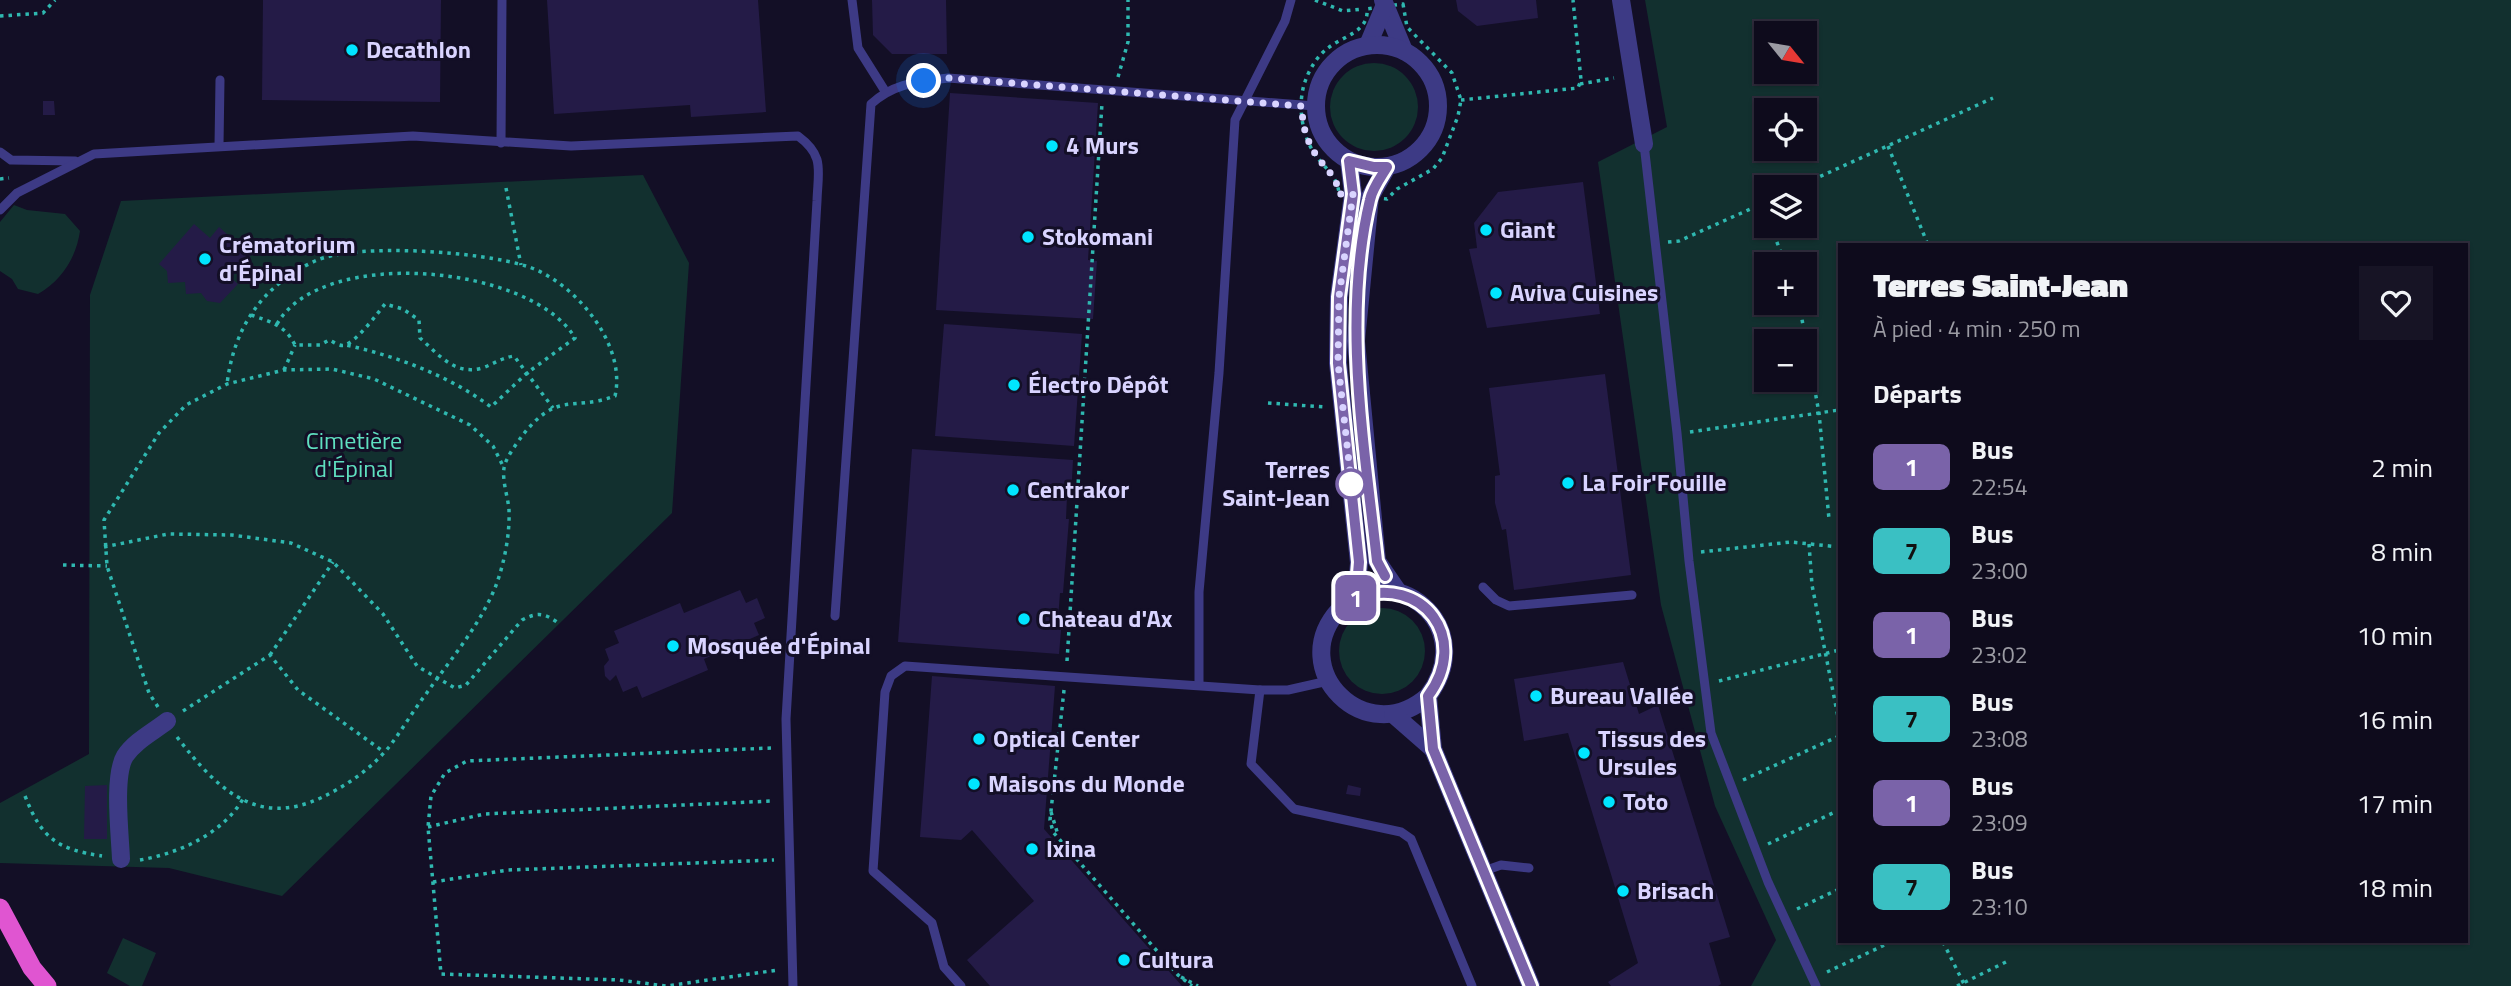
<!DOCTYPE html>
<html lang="fr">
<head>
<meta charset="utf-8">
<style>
  body { margin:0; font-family:"Titillium Web",sans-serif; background:#171425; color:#f1f3f6; height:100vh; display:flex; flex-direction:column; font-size:26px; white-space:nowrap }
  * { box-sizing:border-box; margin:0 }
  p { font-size:23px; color:#9b9ba3 }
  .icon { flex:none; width:38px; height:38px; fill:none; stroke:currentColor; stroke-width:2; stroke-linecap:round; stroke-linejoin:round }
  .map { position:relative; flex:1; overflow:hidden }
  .sheet { position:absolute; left:1838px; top:243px; width:630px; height:700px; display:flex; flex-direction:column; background:#0e0b1c; border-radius:0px; box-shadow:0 2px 5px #0004,0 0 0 2px #2e2b3b }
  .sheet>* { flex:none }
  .badge { padding:0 14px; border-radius:10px; font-size:24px; line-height:46px }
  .needle { width:46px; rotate:120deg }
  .buttons { position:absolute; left:1754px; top:21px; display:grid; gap:14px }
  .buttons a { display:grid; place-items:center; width:63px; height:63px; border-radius:0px; background:#0e0b1c; box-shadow:0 2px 5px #0004,0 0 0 2px #2e2b3b; font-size:35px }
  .you { position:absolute; width:35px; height:35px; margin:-18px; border:5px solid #fff; border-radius:50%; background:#1a73e8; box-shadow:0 0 0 10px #1a73e833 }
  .map>.badge { position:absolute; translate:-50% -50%; box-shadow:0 0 0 4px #fff }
  h2 { padding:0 35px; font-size:26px; line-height:63px }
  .round { display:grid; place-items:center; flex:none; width:74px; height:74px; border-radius:0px; background:#171425 }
  .headline { display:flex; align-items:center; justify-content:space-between; height:119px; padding:0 35px }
  h1 { font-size:33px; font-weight:800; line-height:52px }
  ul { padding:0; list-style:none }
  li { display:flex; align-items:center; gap:21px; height:84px; padding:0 35px }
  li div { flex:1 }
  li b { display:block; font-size:26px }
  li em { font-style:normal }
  li .badge { min-width:77px; font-weight:700; text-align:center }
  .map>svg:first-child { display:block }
  .green { fill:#12302f; fill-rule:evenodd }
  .building { fill:#241b47 }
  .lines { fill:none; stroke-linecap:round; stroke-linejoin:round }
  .path { stroke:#2fb8b0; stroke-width:3.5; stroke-dasharray:3.5 5; stroke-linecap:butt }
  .service { stroke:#3d3a85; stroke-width:9 }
  .minor { stroke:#3d3a85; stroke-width:18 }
  .trunk { stroke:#e055d1; stroke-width:19 }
  .line-casing { stroke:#fff; stroke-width:16 }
  .line { stroke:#7a63a9; stroke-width:10 }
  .walk { stroke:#d9d4ff; stroke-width:7; stroke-dasharray:0 12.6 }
  .poi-dot { fill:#00e5ff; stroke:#130f26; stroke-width:2.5 }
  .stop-dot { fill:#fff; stroke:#7a63a9; stroke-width:3.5 }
  .labels { text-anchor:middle; stroke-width:6; stroke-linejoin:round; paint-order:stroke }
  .poi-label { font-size:24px; font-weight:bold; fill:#d9d4ff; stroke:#130f26; text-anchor:start }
  .park-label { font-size:24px; fill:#5fe0c0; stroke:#130f26 }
  .stop-label { font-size:24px; font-weight:bold; fill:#d9d4ff; stroke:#130f26; text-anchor:end }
</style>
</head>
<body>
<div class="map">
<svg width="2511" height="986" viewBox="0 0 2511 986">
  <rect width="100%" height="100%" fill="#130f26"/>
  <g class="green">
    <path d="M1645 0H2511V986H1751L1776 940 1715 806 1661 605 1598 162 1667 127ZM1766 33H1804V72H1766ZM1766 110H1804V149H1766ZM1766 187H1804V226H1766ZM1839 245H2466V942H1839ZM1766 264H1804V303H1766ZM1766 341H1804V380H1766Z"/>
    <circle cx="1374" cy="107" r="44"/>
    <path d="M643 175 689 263 672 513 282 896 169 868 0 863V803L89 754 90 295 121 201Z"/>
    <path d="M14 205 27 210 65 214 80 231C76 258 62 280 38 294L18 289 12 279 0 271V222Z"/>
    <circle cx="1382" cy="651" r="43"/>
    <path d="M123 938 156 953 142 986H130L107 973Z"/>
  </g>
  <g class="building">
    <path d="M263 0H441L440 102 262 100Z"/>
    <path d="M547 0H758L766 112 691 117 690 105 554 114Z"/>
    <path d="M872 0H946L947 54H892L873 35Z"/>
    <path d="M1456 0H1536L1538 18 1477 26 1458 11Z"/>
    <path d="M950 93 1098 103 1088 260 1097 261 1093 319 936 310Z"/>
    <path d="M43 101H54L55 115H43Z"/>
    <path d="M1583 182 1600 314 1487 328 1469 249 1477 248 1474 223 1498 192Z"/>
    <path d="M194 224 210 238 219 227 251 255 231 278 238 284 220 303 207 301 201 293 186 294 185 282 168 283 167 271 159 264Z"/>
    <path d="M944 324 1082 334 1074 446 935 436Z"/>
    <path d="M1605 374 1631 575 1514 590 1506 529 1502 530 1495 503V476L1500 475 1489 388Z"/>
    <path d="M912 449 1073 460 1071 497 1067 496 1066 519H1069L1063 593H1060L1058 619H1062L1059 654 898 642Z"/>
    <path d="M740 590 746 603 757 598 765 618 754 623 759 635 704 659 708 670 642 698 637 686 623 692 616 675 610 681 605 676 604 666 609 660 605 649 619 643 614 631 680 603 684 613Z"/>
    <path d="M1623 662 1639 714 1658 705 1730 937 1709 943 1721 984 1718 986H1611L1608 982 1638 963 1568 733 1524 741 1514 679Z"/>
    <path d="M932 676 1055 686 1044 829 1182 986H990L967 960 1034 901 972 830 961 840 920 837Z"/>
    <path d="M107 785V839H84L85 786Z"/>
    <path d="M1348 785 1361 788 1360 796 1346 794Z"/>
  </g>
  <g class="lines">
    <g class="path">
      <path d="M1315 0 1343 11 1363 9"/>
      <path d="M1403 4 1407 27 1452 73 1461 100 1458 116 1442 158 1433 169 1397 189 1387 199 1339 193C1337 175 1324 168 1314 153 1301 133 1297 101 1306 79 1310 68 1319 54 1328 48 1343 36 1369 32 1367 9Z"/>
      <path d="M0 16 43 13 55 0"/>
      <path d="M1118 77 1128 42V0"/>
      <path d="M1580 84 1614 78"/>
      <path d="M1461 100 1578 88 1581 80 1573 0"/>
      <path d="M1888 146 1928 245"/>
      <path d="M0 179 9 178"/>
      <path d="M1797 187 1993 98"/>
      <path d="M506 188 521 265"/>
      <path d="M1763 203 1766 211"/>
      <path d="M1771 226 1785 264"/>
      <path d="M1668 242 1679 241 1766 202"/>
      <path d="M1799 303 1819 413 1829 519"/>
      <path d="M251 315C271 322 285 325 295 345H320L329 340C334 342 340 347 345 345 357 341 377 314 385 304L403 309 419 320 420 338C438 354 455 376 482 368 494 364 501 358 514 356L553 408"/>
      <path d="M277 324C322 245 532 265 575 338L527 373 491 407C450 376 396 356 346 345"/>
      <path d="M284 370 295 345"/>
      <path d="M1268 403 1325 407"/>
      <path d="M1690 432 1839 410"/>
      <path d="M1809 544 1812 585 1839 722"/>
      <path d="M104 547 168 534 232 535 291 543 333 562 383 614 417 666 455 688 466 685 522 620C537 612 544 613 557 622"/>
      <path d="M1701 552 1791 542 1839 547"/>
      <path d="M63 565 107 566"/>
      <path d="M270 655 333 562"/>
      <path d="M1067 661 1102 103"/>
      <path d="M1719 681 1839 650"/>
      <path d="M1064 690 1050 820 1053 832 1178 975 1192 986"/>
      <path d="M158 707 149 693 107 566 104 520 159 433 186 405 227 384 284 370 332 369 374 379 470 425 493 446 503 466"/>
      <path d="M183 711 270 655 298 690 384 752"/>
      <path d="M177 737C222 796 264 832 336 790 356 779 375 764 389 747 402 730 413 711 426 694 450 660 478 628 495 588 504 565 510 535 509 510 508 497 502 481 504 468 505 459 517 443 522 436 558 390 571 412 615 396 627 344 574 281 526 266 482 252 357 242 315 261 262 286 234 327 227 384"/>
      <path d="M771 748 467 761 445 773 431 796 428 827 441 974 619 980 666 986 778 970"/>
      <path d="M1743 780 1839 736"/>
      <path d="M25 796C42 839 57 849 102 856"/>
      <path d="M1051 812 1058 835"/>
      <path d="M428 827 484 814 772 801"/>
      <path d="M1768 844 1839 810"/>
      <path d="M140 860C180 853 222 834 243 799"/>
      <path d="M433 882 508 870 774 860"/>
      <path d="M1797 909 1839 889"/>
      <path d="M1943 942 1965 986"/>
      <path d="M1827 972 1891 942"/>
      <path d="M1181 977 1198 986"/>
      <path d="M1957 986 2008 961"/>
    </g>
    <g class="service">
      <path d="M852 0 858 48 885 91"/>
      <path d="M501 143 502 0"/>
      <path d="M1644 144 1677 433 1689 561 1711 733 1768 882 1816 986"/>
      <path d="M219 145 220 80"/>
      <path d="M0 152 11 160 75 161"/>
      <path d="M0 210 17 193 94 154 413 136 571 146 798 136C825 156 818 170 817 201L786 719 793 986"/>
      <path d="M1483 587 1496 600 1509 606 1632 595"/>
      <path d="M835 616 871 104C894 83 917 82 948 78L1315 106"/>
      <path d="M1199 684V592L1219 373 1235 120 1285 21 1291 0"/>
      <path d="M1260 690 1251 764 1294 809 1401 832 1411 839 1472 986"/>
      <path d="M1484 871 1501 865 1529 868"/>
      <path d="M961 986 944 967 932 923 873 871 885 692 891 676 905 666 1260 690H1288L1328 681"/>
    </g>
    <g class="minor">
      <path d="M1383 0 1404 51"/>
      <path d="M1621 0 1644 144"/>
      <path d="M1368 45 1384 7"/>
      <circle cx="1377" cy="106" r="61"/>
      <path d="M1349 161 1353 194 1339 297 1338 363 1359 563 1356 598"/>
      <path d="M1387 167 1370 197 1356 341 1377 561 1399 593"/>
      <path d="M1428 696C1366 751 1285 669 1339 610 1391 555 1481 625 1428 696L1433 749 1531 986"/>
      <path d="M1393 714 1433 749"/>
      <path d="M121 859C120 834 113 776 125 756 135 741 153 732 167 721"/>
    </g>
    <path class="trunk" d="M0 908 32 968 47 986"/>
  </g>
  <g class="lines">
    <defs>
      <path id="line" d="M1385 576 1377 561C1364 443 1342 317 1370 200 1372 189 1381 177 1387 167H1374L1349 161 1353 194 1339 297 1338 363 1359 562 1356 598C1423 574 1471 639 1428 696L1433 749 1531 986"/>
    </defs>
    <use href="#line" class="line-casing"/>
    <use href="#line" class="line"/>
    <path class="walk" d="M924 81 948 78 1302 106C1302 122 1305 136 1313 150 1322 167 1337 174 1339 194H1353L1339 297 1338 363 1352 490 1351 484"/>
  </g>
  <g class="poi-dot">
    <circle cx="352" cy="50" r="7"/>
    <circle cx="1052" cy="146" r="7"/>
    <circle cx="1486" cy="230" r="7"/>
    <circle cx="1028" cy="237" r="7"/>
    <circle cx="205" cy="259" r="7"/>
    <circle cx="1496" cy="293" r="7"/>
    <circle cx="1014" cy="385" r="7"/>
    <circle cx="1568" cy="483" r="7"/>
    <circle cx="1013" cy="490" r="7"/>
    <circle cx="1024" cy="619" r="7"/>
    <circle cx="673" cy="646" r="7"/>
    <circle cx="1536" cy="696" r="7"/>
    <circle cx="979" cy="739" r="7"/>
    <circle cx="1584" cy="753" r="7"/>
    <circle cx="974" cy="784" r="7"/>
    <circle cx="1609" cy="802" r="7"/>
    <circle cx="1032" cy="849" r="7"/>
    <circle cx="1623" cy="891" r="7"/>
    <circle cx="1124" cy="960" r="7"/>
  </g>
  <circle class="stop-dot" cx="1351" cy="484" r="14"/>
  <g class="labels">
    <g class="poi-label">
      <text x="366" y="58">Decathlon</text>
      <text x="1066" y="154">4 Murs</text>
      <text x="1500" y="238">Giant</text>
      <text x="1042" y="245">Stokomani</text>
      <text x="219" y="253">Crématorium<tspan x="219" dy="28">d'Épinal</tspan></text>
      <text x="1510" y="301">Aviva Cuisines</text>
      <text x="1028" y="393">Électro Dépôt</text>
      <text x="1582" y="491">La Foir'Fouille</text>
      <text x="1027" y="498">Centrakor</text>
      <text x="1038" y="627">Chateau d'Ax</text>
      <text x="687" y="654">Mosquée d'Épinal</text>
      <text x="1550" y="704">Bureau Vallée</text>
      <text x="993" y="747">Optical Center</text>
      <text x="1598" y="747">Tissus des<tspan x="1598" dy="28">Ursules</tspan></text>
      <text x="988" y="792">Maisons du Monde</text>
      <text x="1623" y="810">Toto</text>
      <text x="1046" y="857">Ixina</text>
      <text x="1637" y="899">Brisach</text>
      <text x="1138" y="968">Cultura</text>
    </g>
    <g class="park-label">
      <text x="354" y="449">Cimetière<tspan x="354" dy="28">d'Épinal</tspan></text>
    </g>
    <g class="stop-label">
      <text x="1330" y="478">Terres<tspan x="1330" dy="28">Saint-Jean</tspan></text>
    </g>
  </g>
</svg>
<div class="buttons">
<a><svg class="needle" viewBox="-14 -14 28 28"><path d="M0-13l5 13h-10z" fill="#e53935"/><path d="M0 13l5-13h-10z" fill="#9b9ba3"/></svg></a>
<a><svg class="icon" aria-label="locate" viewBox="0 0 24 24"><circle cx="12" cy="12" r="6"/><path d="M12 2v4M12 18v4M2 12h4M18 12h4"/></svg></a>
<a><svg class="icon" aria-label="layers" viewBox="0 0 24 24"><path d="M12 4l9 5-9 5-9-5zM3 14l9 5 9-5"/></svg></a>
<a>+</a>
<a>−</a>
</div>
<div class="you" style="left:924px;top:81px"></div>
<b class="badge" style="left:1356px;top:598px;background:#7a63a9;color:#fff">1</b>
<section class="sheet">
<div class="headline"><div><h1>Terres Saint-Jean</h1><p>À pied · 4 min · 250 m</p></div><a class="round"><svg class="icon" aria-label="heart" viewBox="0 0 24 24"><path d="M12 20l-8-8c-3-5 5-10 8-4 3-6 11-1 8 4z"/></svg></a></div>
<h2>Départs</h2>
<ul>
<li><span class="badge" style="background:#7a63a9;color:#fff">1</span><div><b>Bus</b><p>22:54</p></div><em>2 min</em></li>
<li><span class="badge" style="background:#3ac0c3;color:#111">7</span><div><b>Bus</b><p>23:00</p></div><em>8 min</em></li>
<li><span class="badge" style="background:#7a63a9;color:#fff">1</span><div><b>Bus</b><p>23:02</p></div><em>10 min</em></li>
<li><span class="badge" style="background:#3ac0c3;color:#111">7</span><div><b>Bus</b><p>23:08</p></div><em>16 min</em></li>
<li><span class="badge" style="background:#7a63a9;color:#fff">1</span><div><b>Bus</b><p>23:09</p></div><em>17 min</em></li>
<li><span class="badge" style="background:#3ac0c3;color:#111">7</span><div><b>Bus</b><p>23:10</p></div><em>18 min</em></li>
</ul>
</section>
</div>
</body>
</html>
